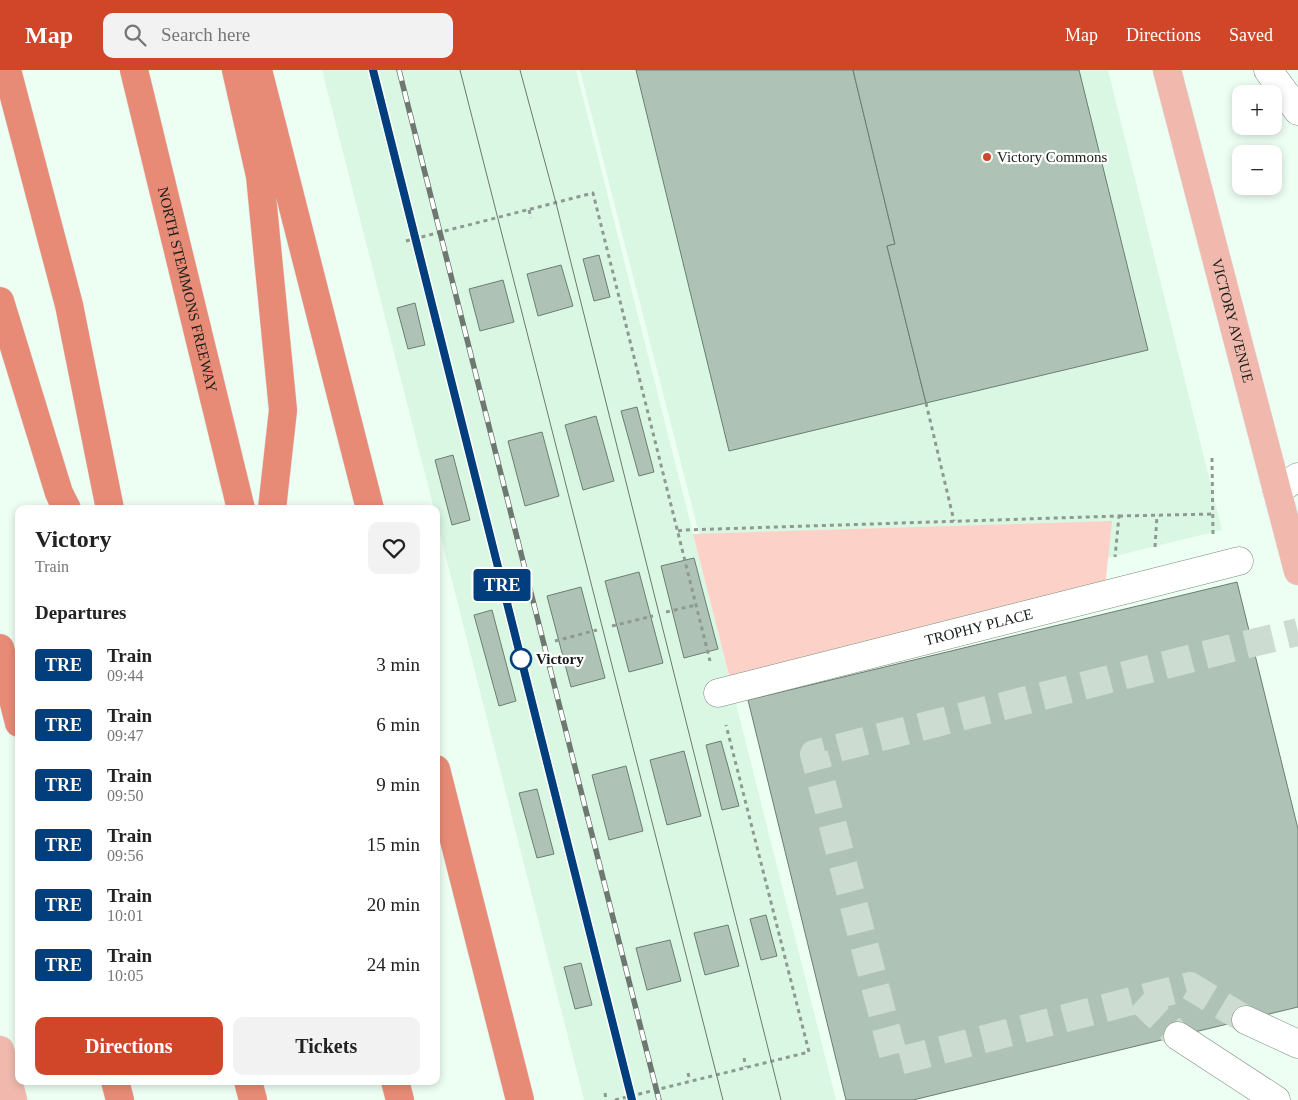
<!DOCTYPE html>
<html lang="en">
<head>
<meta charset="utf-8">
<style>
  body { margin:0; font-family:"Times New Roman",serif; background:#f2f2f2; color:#222; height:100vh; display:flex; flex-direction:column; font-size:19px; white-space:nowrap }
  * { box-sizing:border-box; margin:0 }
  p { font-size:16px; color:#767676 }
  .icon { flex:none; width:28px; height:28px; fill:none; stroke:currentColor; stroke-width:2; stroke-linecap:round; stroke-linejoin:round }
  .map { position:relative; flex:1; overflow:hidden }
  .details { position:absolute; left:15px; top:435px; width:425px; height:580px; display:flex; flex-direction:column; background:#fff; border-radius:10px; box-shadow:0 2px 8px #0003 }
  .details>* { flex:none }
  .badge { padding:0 10px; border-radius:4px; font-size:18px; line-height:32px }
  .tools { position:absolute; left:1232px; top:15px; display:grid; gap:10px }
  .tools a { display:grid; place-items:center; width:50px; height:50px; border-radius:10px; background:#fff; box-shadow:0 2px 8px #0003; font-size:25px }
  .map>.badge { position:absolute; translate:-50% -50%; box-shadow:0 0 0 2px #fff }
  h2 { padding:0 20px; font-size:19px; line-height:45px }
  .round { display:grid; place-items:center; flex:none; width:52px; height:52px; border-radius:10px; background:#f2f2f2 }
  .summary { display:flex; align-items:center; justify-content:space-between; height:85px; padding:0 20px }
  h1 { font-size:24px; font-weight:700; line-height:38px }
  .button { display:flex; gap:10px; margin-top:auto; padding:10px 20px }
  .button a { flex:1; height:58px; border-radius:10px; background:#d14629; color:#fff; font-size:20px; font-weight:700; line-height:58px; text-align:center }
  .button a+a { background:#f2f2f2; color:#222 }
  ul { padding:0; list-style:none }
  li { display:flex; align-items:center; gap:15px; height:60px; padding:0 20px }
  li div { flex:1 }
  li b { display:block; font-size:19px }
  li em { font-style:normal }
  li .badge { min-width:55px; font-weight:700; text-align:center }
  header { display:flex; align-items:center; gap:30px; box-sizing:border-box; height:70px; padding:0 25px; background:#d14629; color:#fff }
  header strong { font-size:24px }
  nav { display:flex; gap:28px; margin-inline-start:auto; font-size:18px }
  .search { width:350px; height:45px; background:#f2f2f2; display:flex; align-items:center; gap:12px; box-sizing:border-box; padding:0 18px; border-radius:10px; color:#767676; font-size:19px }
  .map>svg:first-child { display:block }
  .built { fill:#daf7e3 }
  .green { fill:#fcd2c8 }
  .building { fill:#aec3b5; stroke:#6a7e71 }
  .lines { fill:none; stroke-linecap:round; stroke-linejoin:round }
  .minor-tunnel { stroke:#cddcd1; stroke-width:28; stroke-dasharray:28 14; stroke-linecap:butt }
  .minor-casing { stroke:#778b7d; stroke-width:29 }
  .major-casing { stroke:#dfe0df; stroke-width:29 }
  .highway-casing { stroke:#dfe0df; stroke-width:29 }
  .path { stroke:#8e9a91; stroke-width:3; stroke-dasharray:4 4; stroke-linecap:butt }
  .minor { stroke:#fff; stroke-width:28 }
  .major { stroke:#f1b9ad; stroke-width:28 }
  .highway { stroke:#e88b76; stroke-width:28 }
  .tram { stroke:#6d7870; stroke-width:1 }
  .rail-casing { stroke:#6d7870; stroke-width:5.5 }
  .rail { stroke:#fff; stroke-width:4; stroke-dasharray:11; stroke-linecap:butt }
  .line-casing { stroke:#fff; stroke-width:11 }
  .line { stroke:#003e7e; stroke-width:8 }
  .poi-dot { fill:#d14629; stroke:#fff; stroke-width:2 }
  .stop-dot { fill:#fff; stroke:#003e7e; stroke-width:2.5 }
  .labels { text-anchor:middle; stroke-width:4.5; stroke-linejoin:round; paint-order:stroke }
  .poi-label { font-size:15px; fill:#171e19; stroke:#fff; text-anchor:start }
  .street-label { font-size:15px; fill:#171e19; stroke:#fff }
  .stop-label { font-size:15px; font-weight:bold; fill:#171e19; stroke:#fff; text-anchor:start }
</style>
</head>
<body>
<header>
<strong>Map</strong>
<div class="search"><svg class="icon" aria-label="search" viewBox="0 0 24 24"><circle cx="10" cy="10" r="6"/><path d="M15 15l6 6"/></svg>Search here</div>
<nav><a>Map</a><a>Directions</a><a>Saved</a></nav>
</header>
<div class="map">
<svg width="1298" height="1030" viewBox="0 0 1298 1030">
  <rect width="100%" height="100%" fill="#edfef2"/>
  <g class="built">
    <path d="M322 0H576L836 1030H584L436 448V439H434Z"/>
    <path d="M580 0H1108L1222 460 729 580Z"/>
  </g>
  <path class="green" d="M1112 451 1105 518 731 613 693 464Z"/>
  <g class="building">
    <path d="M636 0H853L895 174 887 176 926 333 729 381Z"/>
    <path d="M853 0H1079L1148 280 926 333 887 176 895 174Z"/>
    <path d="M599 185 610 227 594 231 583 189Z"/>
    <path d="M561 195 573 236 538 246 527 204Z"/>
    <path d="M503 210 514 252 480 261 469 219Z"/>
    <path d="M415 233 425 275 408 279 397 238Z"/>
    <path d="M637 337 654 402 639 406 621 341Z"/>
    <path d="M596 346 614 411 583 420 565 355Z"/>
    <path d="M542 362 559 426 525 436 508 371Z"/>
    <path d="M453 385 470 450 452 455 435 390Z"/>
    <path d="M694 488 718 579 684 588 661 496Z"/>
    <path d="M639 502 663 593 629 602 605 511Z"/>
    <path d="M1237 512 1298 759V937L913 1030H846L748 630Z"/>
    <path d="M581 517 605 608 571 617 547 526Z"/>
    <path d="M492 540 516 631 499 636 474 545Z"/>
    <path d="M721 671 739 736 722 740 706 675Z"/>
    <path d="M684 681 701 746 667 755 650 690Z"/>
    <path d="M626 696 643 761 609 770 592 705Z"/>
    <path d="M537 719 554 784 537 788 519 723Z"/>
    <path d="M766 845 777 886 761 890 750 849Z"/>
    <path d="M728 855 739 896 705 905 694 863Z"/>
    <path d="M670 870 681 911 647 920 636 878Z"/>
    <path d="M581 893 592 935 575 939 564 897Z"/>
  </g>
  <g class="lines">
    <g class="minor-tunnel">
      <path d="M1139 929 1178 966"/>
      <path d="M1246 950 1190 916 895 992 814 684 1244 575 1298 562"/>
    </g>
    <defs>
      <g id="minor">
        <path d="M1268 0 1298 41"/>
        <path d="M1277 421 1298 407"/>
        <path id="s1" d="M718 623 1239 491"/>
        <path d="M1246 950 1298 974"/>
        <path d="M1178 966 1276 1030"/>
      </g>
      <g id="major">
        <path id="s2" d="M1167 0 1298 501"/>
        <path d="M0 980 13 1030"/>
      </g>
      <g id="highway">
        <path d="M7 0 69 235 110 439"/>
        <path id="s3" d="M134 0 241 439"/>
        <path d="M236 0 260 106 283 340 272 439"/>
        <path d="M258 0 370 439"/>
        <path d="M0 231 59 423 67 439"/>
        <path d="M0 578 19 653"/>
        <path d="M436 699 520 1030"/>
        <path d="M115 1011 120 1030"/>
        <path d="M248 1011 253 1030"/>
        <path d="M395 1011 400 1030"/>
      </g>
    </defs>
    <use href="#minor" class="minor-casing"/>
    <use href="#major" class="major-casing"/>
    <use href="#highway" class="highway-casing"/>
    <g class="path">
      <path d="M529 140 531 148"/>
      <path d="M406 171 593 123 710 591"/>
      <path d="M926 333 954 451"/>
      <path d="M1212 388 1213 464"/>
      <path d="M1119 446 1213 444"/>
      <path d="M678 461 684 460 1119 446 1115 487"/>
      <path d="M1155 477 1157 445"/>
      <path d="M666 542 696 535"/>
      <path d="M612 556 653 546"/>
      <path d="M555 571 597 560"/>
      <path d="M744 988 746 997"/>
      <path d="M688 1003 690 1011"/>
      <path d="M605 1023 606 1030"/>
      <path d="M615 1030 809 982 726 655"/>
    </g>
    <use href="#minor" class="minor"/>
    <use href="#major" class="major"/>
    <use href="#highway" class="highway"/>
    <g class="tram">
      <path d="M460 0 723 1030"/>
      <path d="M520 0 556 133 781 1030"/>
    </g>
    <defs>
      <g id="rail">
        <path d="M373 0 632 1030"/>
        <path d="M399 0 659 1030"/>
      </g>
    </defs>
    <use href="#rail" class="rail-casing"/>
    <use href="#rail" class="rail"/>
  </g>
  <g class="lines">
    <defs>
      <path id="line" d="M373 0 632 1030"/>
    </defs>
    <use href="#line" class="line-casing"/>
    <use href="#line" class="line"/>
  </g>
  <circle class="poi-dot" cx="987" cy="87" r="5"/>
  <circle class="stop-dot" cx="521" cy="589" r="10"/>
  <g class="labels">
    <g class="poi-label">
      <text x="997" y="92">Victory Commons</text>
    </g>
    <g class="street-label">
      <text dy="5" stroke="none"><textPath href="#s3" startOffset="226">NORTH STEMMONS FREEWAY</textPath></text>
      <text dy="5" stroke="none"><textPath href="#s2" startOffset="259">VICTORY AVENUE</textPath></text>
      <text dy="5" stroke="none"><textPath href="#s1" startOffset="269">TROPHY PLACE</textPath></text>
    </g>
    <g class="stop-label">
      <text x="536" y="594">Victory</text>
    </g>
  </g>
</svg>
<div class="tools">
<a>+</a>
<a>−</a>
</div>
<b class="badge" style="left:502px;top:515px;background:#003e7e;color:#fff">TRE</b>
<section class="details">
<div class="summary"><div><h1>Victory</h1><p>Train</p></div><a class="round"><svg class="icon" aria-label="heart" viewBox="0 0 24 24"><path d="M12 20l-8-8c-3-5 5-10 8-4 3-6 11-1 8 4z"/></svg></a></div>
<h2>Departures</h2>
<ul>
<li><span class="badge" style="background:#003e7e;color:#fff">TRE</span><div><b>Train</b><p>09:44</p></div><em>3 min</em></li>
<li><span class="badge" style="background:#003e7e;color:#fff">TRE</span><div><b>Train</b><p>09:47</p></div><em>6 min</em></li>
<li><span class="badge" style="background:#003e7e;color:#fff">TRE</span><div><b>Train</b><p>09:50</p></div><em>9 min</em></li>
<li><span class="badge" style="background:#003e7e;color:#fff">TRE</span><div><b>Train</b><p>09:56</p></div><em>15 min</em></li>
<li><span class="badge" style="background:#003e7e;color:#fff">TRE</span><div><b>Train</b><p>10:01</p></div><em>20 min</em></li>
<li><span class="badge" style="background:#003e7e;color:#fff">TRE</span><div><b>Train</b><p>10:05</p></div><em>24 min</em></li>
</ul>
<div class="button"><a>Directions</a><a>Tickets</a></div>
</section>
</div>
</body>
</html>
